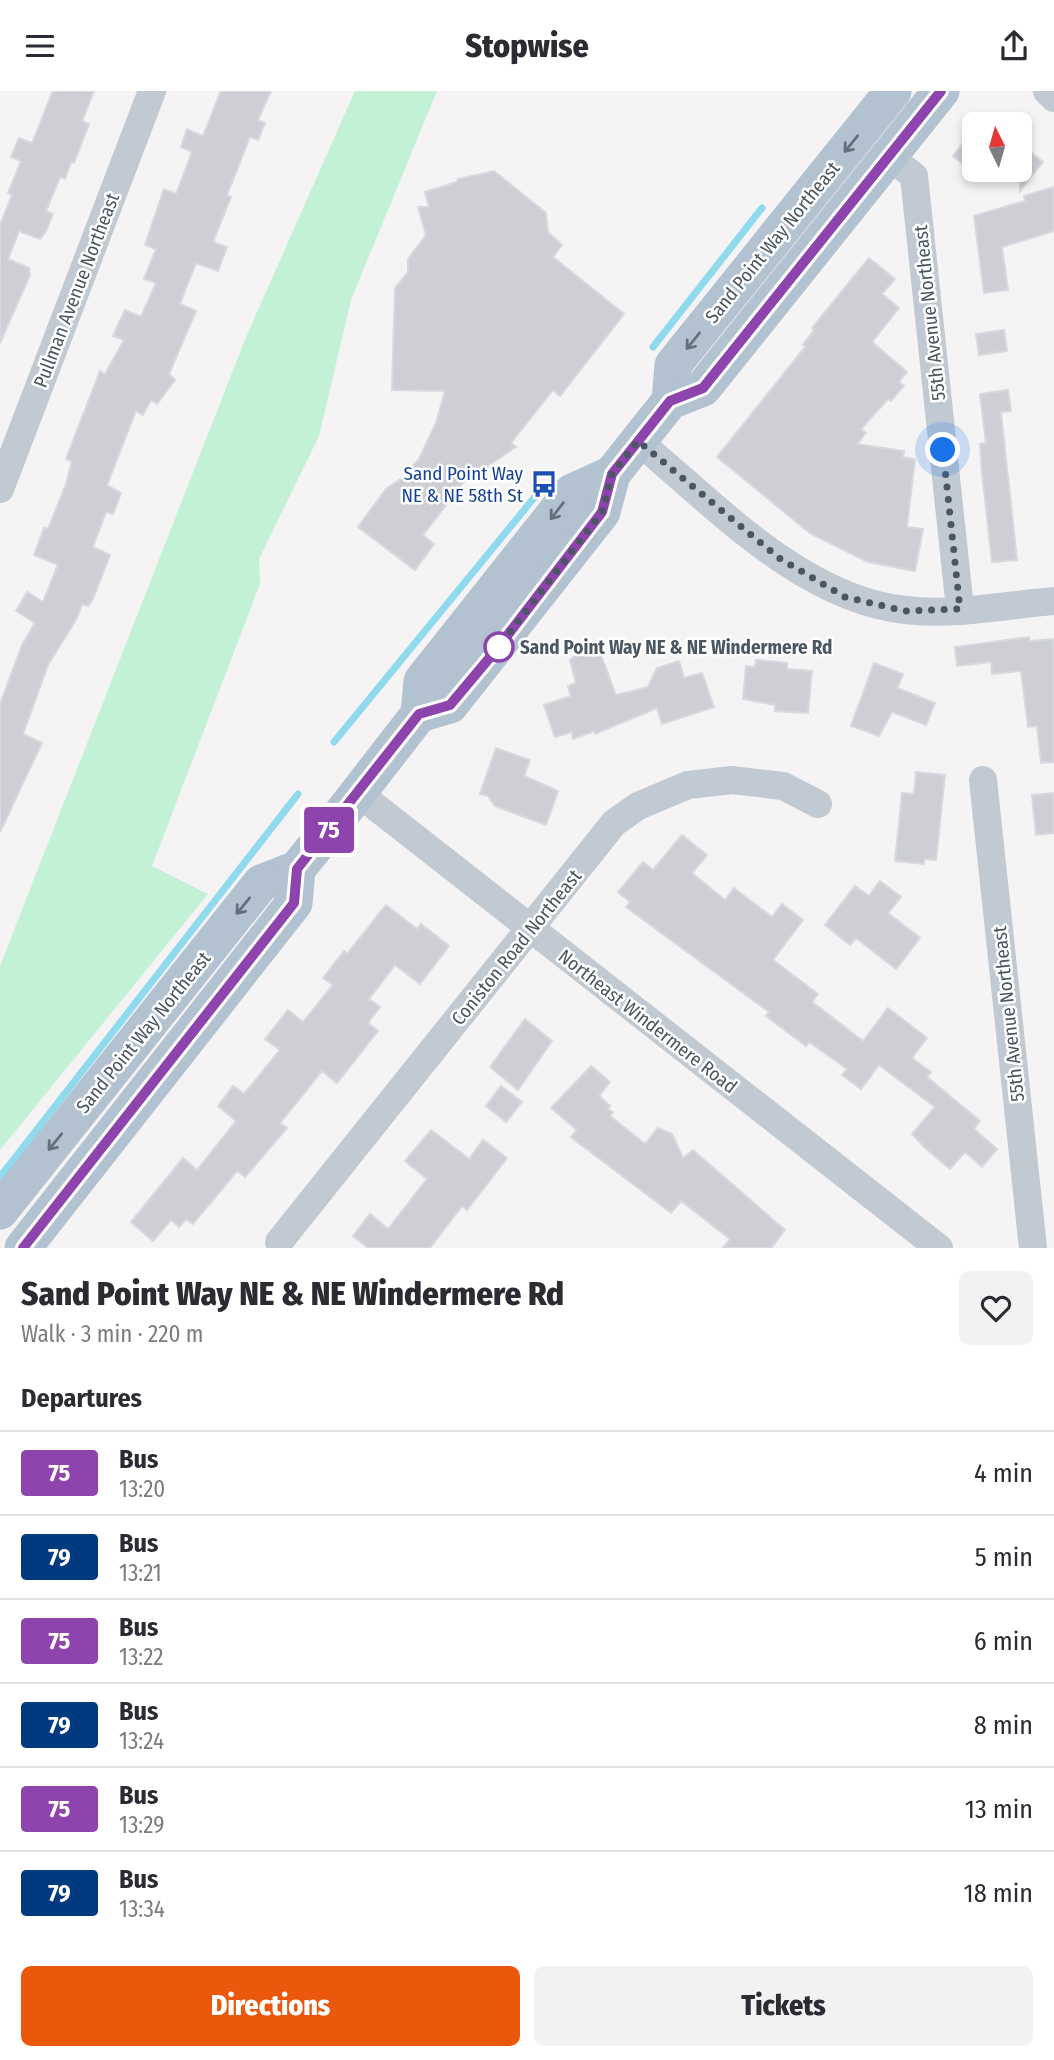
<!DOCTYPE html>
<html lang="en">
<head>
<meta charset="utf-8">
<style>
  body { margin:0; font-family:"Fira Sans Condensed",sans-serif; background:#f2f2f3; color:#2b2b33; height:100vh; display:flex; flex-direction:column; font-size:26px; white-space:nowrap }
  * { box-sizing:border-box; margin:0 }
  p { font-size:23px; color:#7c7c81 }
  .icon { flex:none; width:38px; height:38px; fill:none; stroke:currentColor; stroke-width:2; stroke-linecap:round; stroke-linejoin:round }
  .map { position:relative; height:1157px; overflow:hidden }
  .side { display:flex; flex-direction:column; background:#fff; flex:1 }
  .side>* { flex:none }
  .badge { padding:0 14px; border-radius:5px; font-size:24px; line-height:46px }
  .needle { width:46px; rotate:355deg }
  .controls { position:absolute; left:962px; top:21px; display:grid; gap:14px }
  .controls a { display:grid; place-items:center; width:70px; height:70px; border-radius:10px; background:#fff; box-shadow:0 4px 10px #0003; font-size:35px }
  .you { position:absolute; width:35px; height:35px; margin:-18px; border:5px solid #fff; border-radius:50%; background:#1a73e8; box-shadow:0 0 0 10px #1a73e833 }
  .map>.badge { position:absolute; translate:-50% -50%; box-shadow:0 0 0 4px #fff }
  h2 { padding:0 21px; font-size:26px; line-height:63px }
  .round { display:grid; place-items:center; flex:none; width:74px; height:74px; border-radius:10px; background:#f2f2f3 }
  .headline { display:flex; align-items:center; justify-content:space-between; height:119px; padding:0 21px }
  h1 { font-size:33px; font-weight:800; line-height:52px }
  .cta { display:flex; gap:14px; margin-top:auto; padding:14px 21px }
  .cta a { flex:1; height:80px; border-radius:10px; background:#ea580c; color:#fff; font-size:28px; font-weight:800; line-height:80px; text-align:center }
  .cta a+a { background:#f2f2f3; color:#2b2b33 }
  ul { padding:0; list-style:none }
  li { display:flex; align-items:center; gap:21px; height:84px; padding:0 21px; border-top:2px solid #e1e1e2 }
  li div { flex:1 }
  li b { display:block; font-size:26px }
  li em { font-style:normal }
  li .badge { min-width:77px; font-weight:700; text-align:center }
  header { display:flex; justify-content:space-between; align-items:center; height:91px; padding:0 21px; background:#fff; font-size:32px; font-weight:800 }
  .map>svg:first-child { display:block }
  .green { fill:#c3f1d5 }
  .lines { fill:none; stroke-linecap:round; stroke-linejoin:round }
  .stream { stroke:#90daee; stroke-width:7 }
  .building { fill:#cdcfd5; stroke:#d7d9de; stroke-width:2 }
  .minor { stroke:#c1cad2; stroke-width:28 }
  .major { stroke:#b3c2d1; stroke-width:37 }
  .oneway { stroke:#64717d }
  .line-casing { stroke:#fff; stroke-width:16 }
  .line { stroke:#8e44ad; stroke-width:10 }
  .walk { stroke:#4a5661; stroke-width:7; stroke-dasharray:0 12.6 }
  .stop-dot { fill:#fff; stroke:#8e44ad; stroke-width:3.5 }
  .labels { text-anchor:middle; stroke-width:5; stroke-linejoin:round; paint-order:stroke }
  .street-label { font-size:19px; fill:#4a5661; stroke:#fff }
  .transit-label { font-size:19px; fill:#164399; stroke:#fff; text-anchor:end }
  .stop-label { font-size:19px; font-weight:bold; fill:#4a5661; stroke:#fff; text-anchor:start }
</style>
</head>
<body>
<header><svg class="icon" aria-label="menu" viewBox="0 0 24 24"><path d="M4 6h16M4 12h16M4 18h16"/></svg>Stopwise<svg class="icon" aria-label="share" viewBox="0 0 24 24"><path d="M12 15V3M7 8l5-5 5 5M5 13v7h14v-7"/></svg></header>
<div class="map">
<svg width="1054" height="1157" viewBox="0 0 1054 1157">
  <rect width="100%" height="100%" fill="#f5f3f3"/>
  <path class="green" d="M355 0H437L351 209 319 345 259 468 260 493 152 775 208 803 0 1059V875L246 246Z"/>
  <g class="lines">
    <g class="stream">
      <path d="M653 256 762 117"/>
      <path d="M334 651 538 402"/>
      <path d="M0 1086 298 703"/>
    </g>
  </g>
  <g class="building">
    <path d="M53 0H94L82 30 89 33 74 72 71 71 65 88 60 86 46 120 53 123 45 142 40 148 19 140 8 168 29 177 30 184 0 252V134L12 104 8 102 21 70 11 66 19 47 32 52Z"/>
    <path d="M221 0H271L258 29 265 32 258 49 250 46 227 104 231 106 213 151 227 156 218 180 196 172 180 213 196 220 169 283 175 289 157 313 151 309 143 324 136 320 107 394 121 402 113 423 106 421 93 456 110 464 93 508 88 515 82 513 77 527 48 574 23 643 42 652 0 741V613L22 554 35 532 16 520 27 501 43 511 58 474 34 464 44 437 48 438 66 393 72 370 66 368 100 280 105 283 124 249 113 245 125 219 141 226 156 192 144 188 156 158 145 154 164 98 176 103 192 61 181 56 187 38 203 45Z"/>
    <path d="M975 37V82L953 65Z"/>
    <path d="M1020 53 1043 71 1020 100Z"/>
    <path d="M494 80 546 122 548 141 562 154 553 166 624 223 560 305 553 299 511 352 516 356 464 391 423 444 434 453 415 479 358 436 386 398 402 387 419 368 436 332 445 300 392 299 395 197 408 181V168L426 144 418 116H429L425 101 457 91 458 88Z"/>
    <path d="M1054 96V140L1002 156 1008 199 984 202 974 125 1025 110 1024 105Z"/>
    <path d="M869 167 895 188 882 203 899 217 872 251 907 281 899 291 904 295 891 310 888 308 861 338 866 342 857 353 904 360 903 366 915 368 907 436 923 438 915 480 868 471 811 443 717 366 806 255 803 254 814 239 812 237Z"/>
    <path d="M1004 239 1007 260 979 264 976 243Z"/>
    <path d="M1008 299 1011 320 1001 321 1017 469 992 471 982 382 980 353 986 352 980 303Z"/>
    <path d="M1029 546 1030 550 1054 548V671L1041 672 1037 635 1028 636 1021 580 992 583 991 571 957 575 955 556Z"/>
    <path d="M598 556 616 604 648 596 657 577 679 570 684 587 702 582 714 616 662 633 657 617 595 643 594 640 573 648 572 641 555 646 544 614 571 605 568 595 576 592 570 569 576 564Z"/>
    <path d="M756 569 787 572V578L812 580 808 622 775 620V614L743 608 746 575 755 576Z"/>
    <path d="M874 572 903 583 897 597 935 612 926 634 892 621 879 645 851 635Z"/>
    <path d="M496 657 530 669 524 685 558 700 546 734 495 715 488 705 480 703Z"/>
    <path d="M916 681 945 684 936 769 924 768V773L895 770 902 702 914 703Z"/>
    <path d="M1054 702V742L1036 744 1032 704Z"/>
    <path d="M682 744 707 764 692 782 725 809 734 797 772 826 782 813 803 829 773 869 818 903 812 911 863 950 888 917 927 947 912 967 931 981 927 986 980 1030 974 1038 997 1058 982 1076 965 1061 950 1078 924 1056 912 1043 935 1016 879 974 861 998 842 984 847 978 809 951 806 955 766 925 769 921 626 816 630 811 618 801 643 771 653 779Z"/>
    <path d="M880 790 901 806 888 822 920 847 896 878 856 847 850 854 825 834 855 795 869 805Z"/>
    <path d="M386 814 417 838 421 833 449 855 420 893 395 874 369 908 380 916 368 932 378 940 337 992 322 980 280 1032 287 1037 245 1086 237 1080 193 1133 186 1128 179 1136 171 1129 153 1150 131 1131 183 1067 197 1079 236 1030 218 1015 233 995 244 1003 280 959 265 948 288 919 303 931 333 894 323 887 344 860 347 863Z"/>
    <path d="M525 928 552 950 518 999 490 976Z"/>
    <path d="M591 975 610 991 599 1005 610 1015 608 1018 613 1021 610 1025 645 1053 658 1037 672 1043 683 1067 693 1059 785 1139 771 1157H723L730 1148 681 1110 671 1122 571 1046 577 1039 551 1017Z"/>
    <path d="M501 995 522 1011 506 1031 486 1015Z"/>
    <path d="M431 1039 469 1068 483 1049 507 1067 467 1119 462 1115 430 1157H368L353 1145 370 1123 388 1138 427 1088 405 1070Z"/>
  </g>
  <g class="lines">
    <g class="minor">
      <path d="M1047 0 1054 7"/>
      <path d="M888 65 914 85 960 518"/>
      <path d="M638 350C714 413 802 508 905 519 953 525 1006 514 1054 510"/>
      <path d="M0 398 152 0"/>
      <path d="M983 689 1033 1157"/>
      <path d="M358 702 939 1157"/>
      <path d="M279 1151 614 732 638 715 688 694 732 689 783 695 818 713"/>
    </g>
    <g class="major">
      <path d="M670 310 673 274 893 0"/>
      <path d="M419 623 450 614 602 421 612 383 670 310 703 297 941 0"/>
      <path d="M0 1120 261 792 297 778 340 725 419 623 422 590 568 406 572 401 612 383"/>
      <path d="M23 1157 294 812 297 778"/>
    </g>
  </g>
  <defs><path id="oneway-shaft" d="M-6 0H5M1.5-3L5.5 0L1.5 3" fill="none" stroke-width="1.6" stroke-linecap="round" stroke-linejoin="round" transform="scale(1.75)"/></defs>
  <g class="oneway">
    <use href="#oneway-shaft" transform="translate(851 53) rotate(129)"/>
    <use href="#oneway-shaft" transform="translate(693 250) rotate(129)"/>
    <use href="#oneway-shaft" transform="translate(557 420) rotate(128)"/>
    <use href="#oneway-shaft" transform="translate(243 815) rotate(129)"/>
    <use href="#oneway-shaft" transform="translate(55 1051) rotate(129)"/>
  </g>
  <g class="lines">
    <defs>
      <path id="line" d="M23 1157 294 812 297 778 389 661 419 623 450 614 497 558 602 421 612 383 670 310 703 297 941 0"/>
    </defs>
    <use href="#line" class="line-casing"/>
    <use href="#line" class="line"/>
    <path class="walk" d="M499 556 497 558 602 421 612 383 638 350 779 467 845 506 905 520 960 518 943 359"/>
  </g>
  <defs>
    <symbol id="bus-bare" viewBox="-9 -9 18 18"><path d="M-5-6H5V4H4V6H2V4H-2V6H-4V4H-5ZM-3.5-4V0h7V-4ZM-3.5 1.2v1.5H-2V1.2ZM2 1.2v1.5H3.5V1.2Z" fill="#1a4fb4" stroke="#fff" stroke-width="2.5" paint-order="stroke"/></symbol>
  </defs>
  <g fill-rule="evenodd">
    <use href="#bus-bare" x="525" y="374" width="38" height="38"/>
  </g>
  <circle class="stop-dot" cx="499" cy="556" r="14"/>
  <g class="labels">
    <g class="street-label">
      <text transform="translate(772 151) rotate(-51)" y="7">Sand Point Way Northeast</text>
      <text transform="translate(76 199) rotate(-69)" y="7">Pullman Avenue Northeast</text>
      <text transform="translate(929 222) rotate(-96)" y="7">55th Avenue Northeast</text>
      <text transform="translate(516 856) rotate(-51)" y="7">Coniston Road Northeast</text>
      <text transform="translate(1008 923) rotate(-96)" y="7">55th Avenue Northeast</text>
      <text transform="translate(648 930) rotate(38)" y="7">Northeast Windermere Road</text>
      <text transform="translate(143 941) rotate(-51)" y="7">Sand Point Way Northeast</text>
    </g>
    <g class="transit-label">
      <text x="523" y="389">Sand Point Way<tspan x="523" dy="22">NE &amp; NE 58th St</tspan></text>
    </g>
    <g class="stop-label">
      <text x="520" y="563">Sand Point Way NE &amp; NE Windermere Rd</text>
    </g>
  </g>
</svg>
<div class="controls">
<a><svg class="needle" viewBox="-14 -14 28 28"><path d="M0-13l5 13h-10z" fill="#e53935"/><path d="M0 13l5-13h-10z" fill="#7c7c81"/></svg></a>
</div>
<div class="you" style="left:943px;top:359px"></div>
<b class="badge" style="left:329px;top:739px;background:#8e44ad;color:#fff">75</b>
</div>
<section class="side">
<div class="headline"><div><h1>Sand Point Way NE &amp; NE Windermere Rd</h1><p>Walk · 3 min · 220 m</p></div><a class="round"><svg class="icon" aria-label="heart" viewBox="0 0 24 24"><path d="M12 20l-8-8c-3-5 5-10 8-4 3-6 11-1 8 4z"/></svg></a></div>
<h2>Departures</h2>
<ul>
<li><span class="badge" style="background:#8e44ad;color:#fff">75</span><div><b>Bus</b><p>13:20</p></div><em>4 min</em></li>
<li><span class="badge" style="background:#003b80;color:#fff">79</span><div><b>Bus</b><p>13:21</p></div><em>5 min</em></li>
<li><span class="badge" style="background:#8e44ad;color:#fff">75</span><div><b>Bus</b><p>13:22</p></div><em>6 min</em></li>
<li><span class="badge" style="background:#003b80;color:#fff">79</span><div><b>Bus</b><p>13:24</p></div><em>8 min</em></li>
<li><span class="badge" style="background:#8e44ad;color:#fff">75</span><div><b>Bus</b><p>13:29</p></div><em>13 min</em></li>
<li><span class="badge" style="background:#003b80;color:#fff">79</span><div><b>Bus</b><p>13:34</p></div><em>18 min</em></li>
</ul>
<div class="cta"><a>Directions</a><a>Tickets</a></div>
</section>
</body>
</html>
